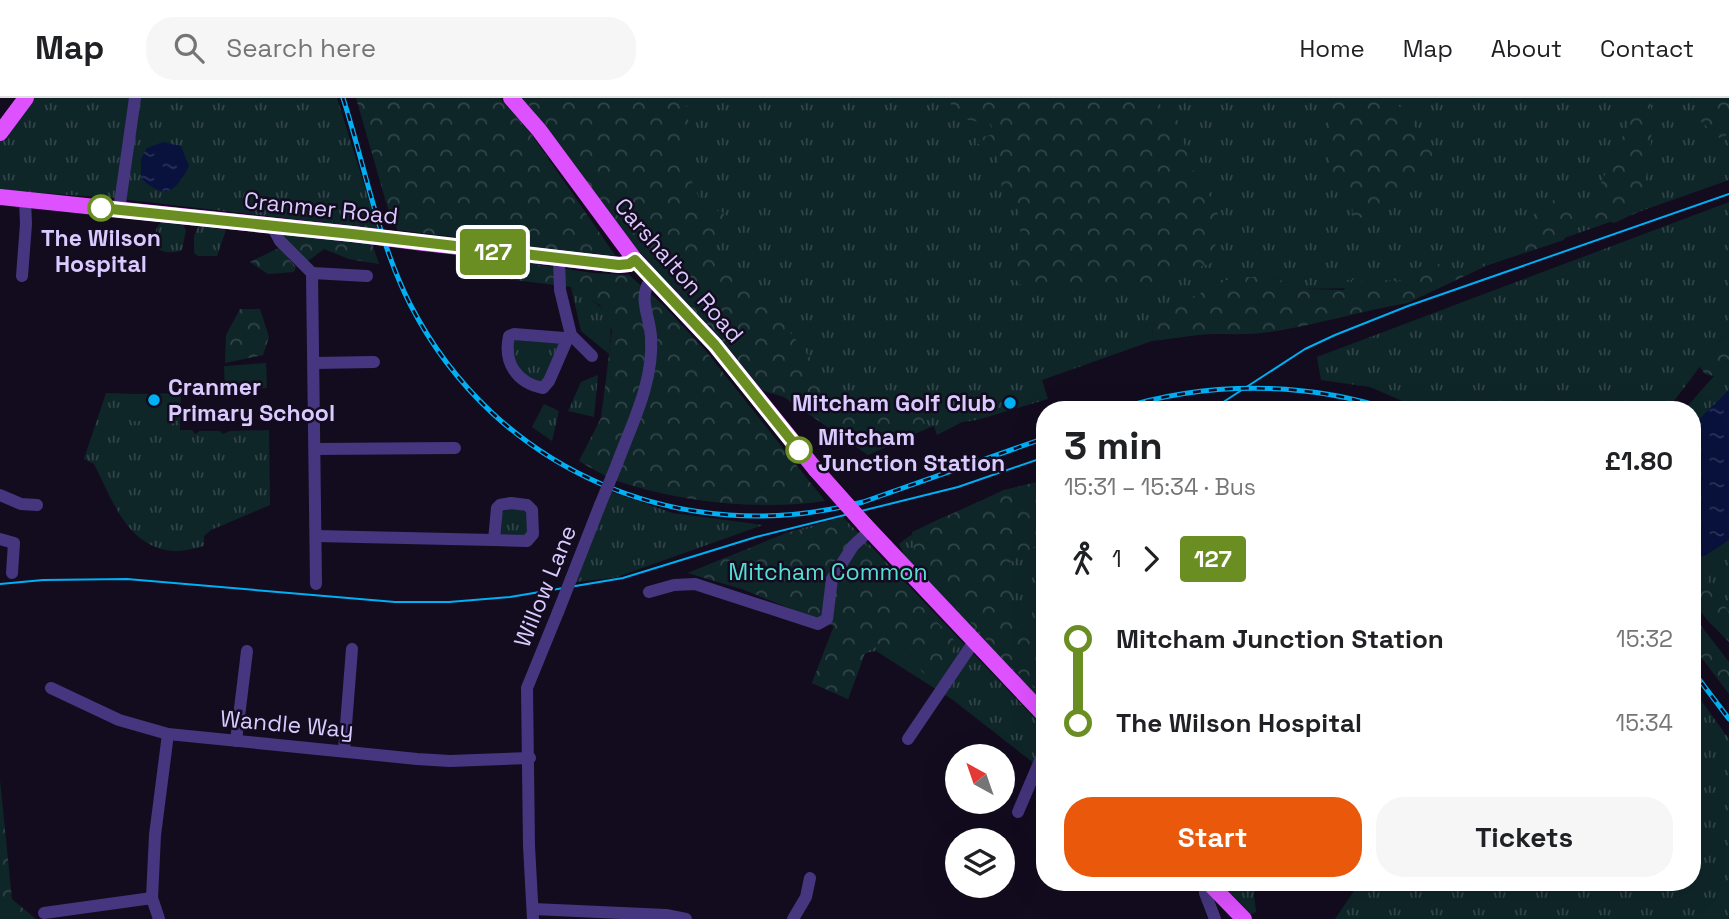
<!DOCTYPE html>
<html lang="en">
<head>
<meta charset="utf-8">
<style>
  body { margin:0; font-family:"Space Grotesk",sans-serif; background:#f6f6f6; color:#202124; height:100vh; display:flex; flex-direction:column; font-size:26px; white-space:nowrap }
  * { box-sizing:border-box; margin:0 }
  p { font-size:23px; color:#757577 }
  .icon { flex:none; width:38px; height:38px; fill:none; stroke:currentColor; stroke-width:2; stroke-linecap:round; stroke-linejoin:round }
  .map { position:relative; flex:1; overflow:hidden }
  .panel { position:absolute; left:1036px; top:303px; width:665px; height:490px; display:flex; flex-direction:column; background:#fff; border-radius:28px; box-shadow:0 7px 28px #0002 }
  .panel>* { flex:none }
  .badge { padding:0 14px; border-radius:5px; font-size:24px; line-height:46px }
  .needle { width:46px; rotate:320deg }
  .controls { position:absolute; left:945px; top:646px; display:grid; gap:14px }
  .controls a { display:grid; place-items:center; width:70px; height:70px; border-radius:50%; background:#fff; box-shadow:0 7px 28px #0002; font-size:35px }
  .map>.badge { position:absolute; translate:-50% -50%; box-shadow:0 0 0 4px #fff }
  .legs { display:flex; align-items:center; gap:10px; height:77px; padding:0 28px; font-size:23px }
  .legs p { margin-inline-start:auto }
  .headline { display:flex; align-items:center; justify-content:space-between; height:119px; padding:0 28px }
  h1 { font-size:38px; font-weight:700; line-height:52px }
  .cta { display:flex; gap:14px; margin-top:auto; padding:14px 28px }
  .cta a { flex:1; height:80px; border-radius:28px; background:#ea580c; color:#fff; font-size:28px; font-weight:700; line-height:80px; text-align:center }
  .cta a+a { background:#f6f6f6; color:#202124 }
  ul { padding:0 28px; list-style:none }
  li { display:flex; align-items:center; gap:24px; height:84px; font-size:26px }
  li i { display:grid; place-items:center; width:10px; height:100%; margin:0 9px; background:currentColor }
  li i::after { content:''; width:18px; height:18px; margin:-9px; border:5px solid; border-radius:50%; background:#fff }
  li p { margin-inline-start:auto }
  li:first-child i { background:linear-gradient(#0000 50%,currentColor 0) }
  li:last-child i { background:linear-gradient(currentColor 50%,#0000 0) }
  header { display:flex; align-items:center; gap:42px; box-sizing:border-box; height:98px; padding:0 35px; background:#fff; border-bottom:2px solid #e0e0e0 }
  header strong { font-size:33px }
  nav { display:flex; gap:38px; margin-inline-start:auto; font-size:24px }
  .search { width:490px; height:63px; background:#f6f6f6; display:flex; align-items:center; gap:18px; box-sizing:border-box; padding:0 24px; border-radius:28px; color:#757577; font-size:26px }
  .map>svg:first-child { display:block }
  .grass { fill:url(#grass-tufts) }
  .forest { fill:url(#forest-crowns) }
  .garden { fill:#0f2629 }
  .water { fill:url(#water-ripples) }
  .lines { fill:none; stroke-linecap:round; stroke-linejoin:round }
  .minor { stroke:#46367f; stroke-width:12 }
  .major { stroke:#de51ff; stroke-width:16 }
  .tram { stroke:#00b0f5; stroke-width:2 }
  .rail-casing { stroke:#00b0f5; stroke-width:5 }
  .rail { stroke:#130c1f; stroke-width:2.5; stroke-dasharray:8; stroke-linecap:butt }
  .minor-bridge { stroke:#46367f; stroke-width:12 }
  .major-bridge { stroke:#de51ff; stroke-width:16 }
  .line-1-casing { stroke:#fff; stroke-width:16 }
  .line-1 { stroke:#6b8e23; stroke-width:10 }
  .stop-1-dot { fill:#fff; stroke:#6b8e23; stroke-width:3.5 }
  .poi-dot { fill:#00b0f5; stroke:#130c1f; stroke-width:2.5 }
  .labels { text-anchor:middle; stroke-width:5; stroke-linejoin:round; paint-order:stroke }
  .street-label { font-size:23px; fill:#dacaff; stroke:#130c1f }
  .stop-label { font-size:23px; font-weight:bold; fill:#dacaff; stroke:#130c1f }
  .poi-label { font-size:23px; font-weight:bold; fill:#dacaff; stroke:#130c1f; text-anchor:start }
  .park-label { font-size:23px; fill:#55e0d7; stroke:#130c1f }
</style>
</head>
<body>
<header>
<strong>Map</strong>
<div class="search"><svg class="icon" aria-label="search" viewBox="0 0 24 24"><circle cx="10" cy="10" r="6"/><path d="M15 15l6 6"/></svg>Search here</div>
<nav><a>Home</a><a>Map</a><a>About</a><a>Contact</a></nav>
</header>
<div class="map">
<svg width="1729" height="821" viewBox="0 0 1729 821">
  <defs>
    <pattern id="grass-tufts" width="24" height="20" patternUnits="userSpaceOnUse" patternTransform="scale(1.75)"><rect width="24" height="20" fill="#0f2629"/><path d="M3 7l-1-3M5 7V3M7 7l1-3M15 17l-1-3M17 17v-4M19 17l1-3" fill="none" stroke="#314449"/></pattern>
    <pattern id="forest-crowns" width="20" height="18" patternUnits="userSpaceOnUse" patternTransform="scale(1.75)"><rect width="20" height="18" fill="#0f2629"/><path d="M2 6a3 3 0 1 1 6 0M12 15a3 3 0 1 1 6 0" fill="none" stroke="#314449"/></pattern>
    <pattern id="water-ripples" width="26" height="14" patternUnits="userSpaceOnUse" patternTransform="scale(1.75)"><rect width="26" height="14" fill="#08123c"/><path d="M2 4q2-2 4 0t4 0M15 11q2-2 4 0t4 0" fill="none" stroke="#2b3359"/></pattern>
  </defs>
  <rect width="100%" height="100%" fill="#130c1f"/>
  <g class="grass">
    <path d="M33 0H337L378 131 113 100 0 92V41Z"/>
    <path d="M519 0H1729V82L1488 167 1407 205 1400 206 1357 190 1303 191 1270 178 1252 180 1153 227 1152 243 1042 282 1048 301 977 322 962 324 937 337 934 328 869 352 787 294 753 285Z"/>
    <path d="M1729 104V231C1706 257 1689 286 1667 311H1421L1370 289 1321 282 1317 259Z"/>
    <path d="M161 124 183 127 186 132 182 152C174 156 161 155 155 148L156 131Z"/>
    <path d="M200 128 226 132 217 158H198L194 155V138L198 129Z"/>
    <path d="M571 189C605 209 615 215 609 256L581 233Z"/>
    <path d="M563 241 548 283 537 288 520 283 507 242Z"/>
    <path d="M1729 261V532L1692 465V312H1684Z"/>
    <path d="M598 277 594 319 568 313 581 284Z"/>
    <path d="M106 295 134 296V323H180V332H192L195 336 200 333H220L223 336 230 333 269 332 270 407 211 432 204 438V448C195 450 185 453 177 453 128 452 113 403 94 366L84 361Z"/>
    <path d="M544 306 559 313 552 343 532 329Z"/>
    <path d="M1045 385V609L905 459 899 446C939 413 997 401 1045 385Z"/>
    <path d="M611 394 673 415 763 427 614 480 574 484Z"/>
    <path d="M513 410 527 414 529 432 526 438 501 436 502 414Z"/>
    <path d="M843 419 1045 631V674L953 602 876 553 865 555 848 601 812 585 834 528 742 491 688 475 789 434Z"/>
    <path d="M1692 590 1729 641V821H1335L1360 784H1692Z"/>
    <path d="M1220 784H1256L1254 797 1256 814 1251 816Z"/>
  </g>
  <g class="forest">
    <path d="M356 0H500L532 37 615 157 616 162 490 147 454 139 398 132 392 123 386 104Z"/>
    <path d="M523 0H685L691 40 684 53 688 74 702 107 724 115 714 150 725 166 749 183 831 286 823 306 841 311 869 308 899 323 920 316 928 330 868 357 784 299 758 291 641 164 541 21Z"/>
    <path d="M948 0H1152L1177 21 1191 69 1218 111 1215 151 1211 165 1136 191 1071 188 1027 193 1013 179 1021 128 1019 114 1002 91 998 60 977 45 983 39 993 36 991 26 952 19V8Z"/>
    <path d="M1313 0H1393L1433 53 1429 72 1381 116 1353 121 1351 93 1328 75C1331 49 1336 18 1313 0Z"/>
    <path d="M1627 0H1650C1655 37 1648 78 1638 114L1614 125 1594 120 1568 132 1564 142 1488 167 1407 205C1361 213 1316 227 1270 234 1250 237 1231 236 1211 236 1191 237 1171 241 1152 243L1153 227 1176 207 1231 180 1270 178 1303 191 1344 192 1347 184 1356 180 1361 184C1378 178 1396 187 1412 180L1417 170 1435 163 1440 167 1439 176 1445 180 1485 165 1515 144 1530 137 1534 115 1566 94 1573 120 1587 115 1629 25Z"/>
    <path d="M1710 0H1729V34L1722 42 1699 22 1714 11Z"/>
    <path d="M276 132 372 145 379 166 349 161 324 151 308 163Z"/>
    <path d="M279 150 296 169 294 174 268 176 250 164Z"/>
    <path d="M489 159 592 175 629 177 662 206 705 252 825 403C760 413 680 404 617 383 604 378 591 370 579 363L601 320 612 233 600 207 571 189 489 179Z"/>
    <path d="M240 211H260L269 239 263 257 225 265 226 237Z"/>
    <path d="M1729 231V261L1714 278 1705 276 1699 268Z"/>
    <path d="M1045 382V447H1037L1009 465 1016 476 1008 516 1016 530 1045 538V597L1002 562 985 540 915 464 912 434 1004 392Z"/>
    <path d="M844 424 956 544 936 587 897 549 882 545 865 555 848 601 812 585 834 528 742 491 688 475 789 434Z"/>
    <path d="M1692 461 1729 514V544L1707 522 1692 501Z"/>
    <path d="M1692 516 1729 564V596L1692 547Z"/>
    <path d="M0 682 12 801 36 821H0Z"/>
  </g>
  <g class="garden">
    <path d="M266 265 267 290 225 292 224 268Z"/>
    <path d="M181 295 180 323H133L134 296Z"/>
  </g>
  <g class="water">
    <path d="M163 44 181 48 189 68C176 94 165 103 141 80V61L147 50Z"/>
    <path d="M1729 292V442L1706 457 1699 459 1692 452V328Z"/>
  </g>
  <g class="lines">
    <g class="minor">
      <path d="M119 112 135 0"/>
      <path d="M272 128 280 143 312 175 316 486"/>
      <path d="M559 161 560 192 571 237 592 258"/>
      <path d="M312 175 367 178"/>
      <path d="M22 178 26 126 25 102"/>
      <path d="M514 236 564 240 566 244 549 283 543 290C517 285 503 265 509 238Z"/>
      <path d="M314 265 374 264"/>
      <path d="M315 351 455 350"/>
      <path d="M617 366C632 325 654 284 651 239 650 218 637 200 651 181"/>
      <path d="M0 397 21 406 37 407"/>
      <path d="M511 405 527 407 532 412 533 436 527 443 494 442 497 410 500 407Z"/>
      <path d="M316 438 494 442"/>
      <path d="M0 441 14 445 12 475"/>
      <path d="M571 481 600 407"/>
      <path d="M649 494 674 487 695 486 818 526 827 521 832 481 853 448 870 432"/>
      <path d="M51 590 119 622 168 636 417 661 450 663 530 660"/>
      <path d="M908 641 975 542"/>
      <path d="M236 643 247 553"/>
      <path d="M344 652 352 551"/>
      <path d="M1018 714 1045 651"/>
      <path d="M1204 784 1205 795 1215 821"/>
      <path d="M533 811 666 817 686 821"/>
      <path d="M44 815 152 800"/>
      <path d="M159 821 152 800 155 737 168 636"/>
      <path d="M533 821 529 748 527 590 558 514"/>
      <path d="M793 821 806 799 810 780"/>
    </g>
    <g class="major">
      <path d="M511 0 539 32 635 162 715 247 816 372"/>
      <path d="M0 35 26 0"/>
      <path d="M0 99 353 136"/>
      <path d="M424 145 619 167 629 166 635 162"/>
      <path d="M865 427 1045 618"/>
      <path d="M1208 784 1244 821"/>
    </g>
    <g class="tram">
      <path d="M1211 312 1305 251 1335 237 1408 208 1729 96"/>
      <path d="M0 486 43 482 127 481 395 504H449L510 499 623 480 756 439 958 389 1045 359"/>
    </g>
    <defs>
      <g id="rail">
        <path d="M343 0C365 68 378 143 410 206 496 374 683 452 863 404L1045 340"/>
        <path d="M1115 312C1204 283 1303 283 1392 312"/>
        <path d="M1692 572 1729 621"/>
      </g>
    </defs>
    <use href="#rail" class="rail-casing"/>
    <use href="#rail" class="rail"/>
    <g class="minor-bridge">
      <path d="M600 407 617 366"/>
      <path d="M558 514 571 481"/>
    </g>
    <g class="major-bridge">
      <path d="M353 136 424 145"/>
      <path d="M816 372 865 427"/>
    </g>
  </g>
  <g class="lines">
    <defs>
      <path id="line-1" d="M101 110 352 136 619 167 629 166 635 162 715 247 799 352"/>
    </defs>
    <use href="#line-1" class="line-1-casing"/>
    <use href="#line-1" class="line-1"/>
  </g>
  <g class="stop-1-dot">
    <circle cx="101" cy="110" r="12"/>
    <circle cx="799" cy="352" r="12"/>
  </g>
  <g class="poi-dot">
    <circle cx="154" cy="302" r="7"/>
    <circle cx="1010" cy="305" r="7"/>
  </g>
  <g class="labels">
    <g class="street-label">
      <text transform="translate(321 110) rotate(6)" y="8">Cranmer Road</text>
      <text transform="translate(679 172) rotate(49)" y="8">Carshalton Road</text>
      <text transform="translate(545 488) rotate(-68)" y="8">Willow Lane</text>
      <text transform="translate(287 626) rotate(5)" y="8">Wandle Way</text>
    </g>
    <g class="stop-label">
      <text x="101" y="148">The Wilson<tspan x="101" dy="26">Hospital</tspan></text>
      <text x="818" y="347" text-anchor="start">Mitcham<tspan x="818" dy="26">Junction Station</tspan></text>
    </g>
    <g class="poi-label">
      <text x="168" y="297">Cranmer<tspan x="168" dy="26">Primary School</tspan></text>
      <text x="996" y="313" text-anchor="end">Mitcham Golf Club</text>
    </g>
    <g class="park-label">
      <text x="828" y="482">Mitcham Common</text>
    </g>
  </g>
</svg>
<div class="controls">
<a><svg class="needle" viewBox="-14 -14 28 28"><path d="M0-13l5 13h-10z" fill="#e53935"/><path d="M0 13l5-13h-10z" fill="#757577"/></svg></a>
<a><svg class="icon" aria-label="layers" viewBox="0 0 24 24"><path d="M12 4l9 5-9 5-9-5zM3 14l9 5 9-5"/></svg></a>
</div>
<b class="badge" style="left:493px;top:154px;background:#6b8e23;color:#fff">127</b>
<section class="panel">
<div class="headline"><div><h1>3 min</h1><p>15:31 – 15:34 · Bus</p></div><b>£1.80</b></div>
<div class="legs"><svg class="icon" aria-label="walk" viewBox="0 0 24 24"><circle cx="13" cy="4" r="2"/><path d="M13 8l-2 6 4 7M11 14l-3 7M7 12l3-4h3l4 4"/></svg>1<svg class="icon" aria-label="forward" viewBox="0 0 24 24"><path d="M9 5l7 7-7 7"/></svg><b class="badge" style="background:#6b8e23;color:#fff">127</b></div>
<ul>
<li><i style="color:#6b8e23"></i><b>Mitcham Junction Station</b><p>15:32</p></li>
<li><i style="color:#6b8e23"></i><b>The Wilson Hospital</b><p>15:34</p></li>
</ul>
<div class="cta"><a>Start</a><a>Tickets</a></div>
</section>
</div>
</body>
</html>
